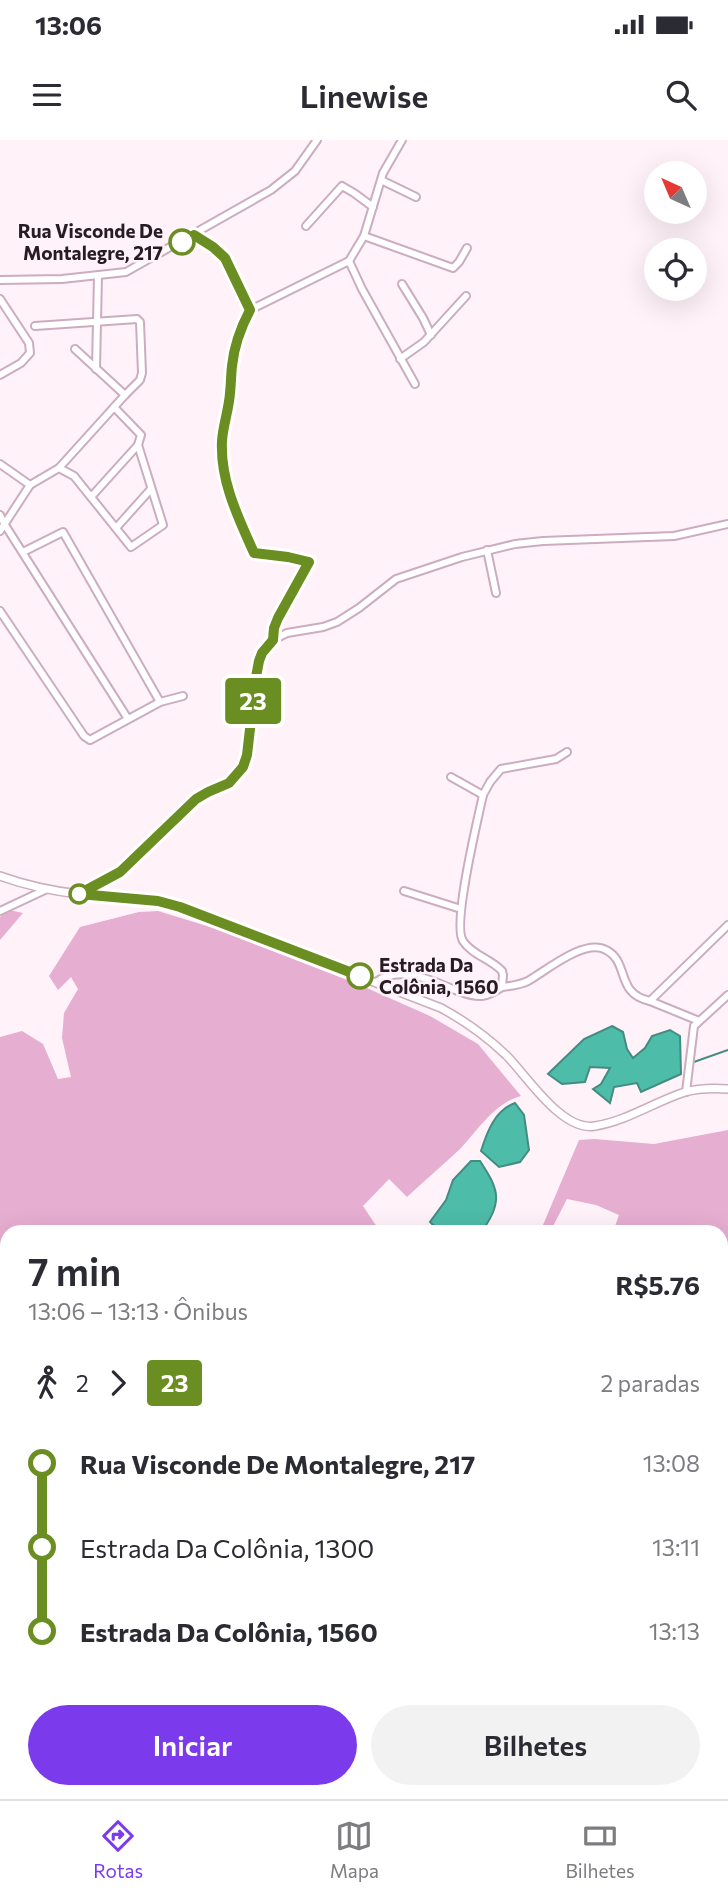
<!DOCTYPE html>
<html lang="pt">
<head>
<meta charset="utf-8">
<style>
  body { margin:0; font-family:Commissioner,sans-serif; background:#f2f2f3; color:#2b2b33; height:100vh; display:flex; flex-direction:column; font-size:26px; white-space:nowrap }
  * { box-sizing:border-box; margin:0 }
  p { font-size:23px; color:#7c7c81 }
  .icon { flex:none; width:38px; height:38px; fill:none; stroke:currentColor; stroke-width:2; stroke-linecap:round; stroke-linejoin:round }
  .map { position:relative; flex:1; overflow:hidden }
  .sheet { position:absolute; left:0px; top:1085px; width:728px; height:574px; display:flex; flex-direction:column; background:#fff; border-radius:21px 21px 0 0; box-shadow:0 7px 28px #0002 }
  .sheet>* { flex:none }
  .badge { padding:0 14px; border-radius:5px; font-size:24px; line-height:46px }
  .needle { width:46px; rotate:316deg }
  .tools { position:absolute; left:644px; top:21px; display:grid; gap:14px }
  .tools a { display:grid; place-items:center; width:63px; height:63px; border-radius:50%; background:#fff; box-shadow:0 7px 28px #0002; font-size:35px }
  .map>.badge { position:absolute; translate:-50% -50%; box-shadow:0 0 0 4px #fff }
  .legs { display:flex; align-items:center; gap:10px; height:77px; padding:0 28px; font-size:23px }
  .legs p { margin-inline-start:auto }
  .summary { display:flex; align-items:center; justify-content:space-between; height:119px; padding:0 28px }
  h1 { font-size:38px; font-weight:600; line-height:52px }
  .primary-button { display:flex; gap:14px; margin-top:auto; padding:14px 28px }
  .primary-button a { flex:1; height:80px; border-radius:42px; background:#7c3aed; color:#fff; font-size:28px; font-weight:600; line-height:80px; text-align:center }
  .primary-button a+a { background:#f2f2f3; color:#2b2b33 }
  ul { padding:0 28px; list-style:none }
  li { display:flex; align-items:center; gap:24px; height:84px; font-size:26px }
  li i { display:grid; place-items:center; width:10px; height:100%; margin:0 9px; background:currentColor }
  li i::after { content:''; width:18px; height:18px; margin:-9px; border:5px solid; border-radius:50%; background:#fff }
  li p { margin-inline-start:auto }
  li:first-child i { background:linear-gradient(#0000 50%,currentColor 0) }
  li:last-child i { background:linear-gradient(currentColor 50%,#0000 0) }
  .status { display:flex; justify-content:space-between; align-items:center; height:49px; padding:0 35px; background:#fff; direction:ltr }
  .status svg { height:19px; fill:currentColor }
  header { display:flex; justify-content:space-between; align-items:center; height:91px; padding:0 28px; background:#fff; font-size:32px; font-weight:600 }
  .dock { display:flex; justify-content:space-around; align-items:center; height:98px; border-top:2px solid #e1e1e2; background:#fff; font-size:19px; color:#7c7c81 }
  .dock a { display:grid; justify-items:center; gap:4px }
  .dock .active { color:#7c3aed }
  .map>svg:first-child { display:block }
  .green { fill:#e6aed1 }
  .water { fill:#4dbca8; stroke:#428c80; stroke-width:2 }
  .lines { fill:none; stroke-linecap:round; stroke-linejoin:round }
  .stream { stroke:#428c80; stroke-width:2 }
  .minor-casing { stroke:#ccadbf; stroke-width:10 }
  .major-casing { stroke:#ccadbf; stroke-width:10 }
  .minor { stroke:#fff; stroke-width:6 }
  .major { stroke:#fff; stroke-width:7 }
  .line-1-casing { stroke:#fff; stroke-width:16 }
  .line-1 { stroke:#6b8e23; stroke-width:10 }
  .stop-1-dot { fill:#fff; stroke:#6b8e23; stroke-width:3.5 }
  .labels { text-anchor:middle; stroke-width:5; stroke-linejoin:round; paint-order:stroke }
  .stop-label { font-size:19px; font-weight:bold; fill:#281c24; stroke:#fff2f9; text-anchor:end }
</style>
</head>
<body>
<div class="status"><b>13:06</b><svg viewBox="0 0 49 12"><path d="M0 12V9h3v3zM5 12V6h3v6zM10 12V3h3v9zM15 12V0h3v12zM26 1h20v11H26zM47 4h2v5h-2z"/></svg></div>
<header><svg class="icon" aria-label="menu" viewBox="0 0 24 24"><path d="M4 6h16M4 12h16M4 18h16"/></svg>Linewise<svg class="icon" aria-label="search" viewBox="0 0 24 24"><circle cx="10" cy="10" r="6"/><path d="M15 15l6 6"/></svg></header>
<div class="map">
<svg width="728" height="1659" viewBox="0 0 728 1659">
  <rect width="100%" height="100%" fill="#fff2f9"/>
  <g class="green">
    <path d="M9 770 23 773 0 800V777Z"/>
    <path d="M158 771 220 790 360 845 430 876 478 904 521 956C494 963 478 990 460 1009 443 1025 424 1041 407 1057L389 1039 363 1066 377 1087 371 1092H7V1196L0 1162V897L22 891 43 904 58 939 71 937 62 898 64 873 78 849 71 837 58 850 49 836 80 787 139 772Z"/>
    <path d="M728 990V1543L721 1550V1092H613L619 1075 596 1065 567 1059 550 1092H540L579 1000 594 999 654 1004Z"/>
    <path d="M7 1290V1567L0 1568V1316Z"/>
    <path d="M0 1594H7V1652H435L431 1659H0Z"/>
  </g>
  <g class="water">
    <path d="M612 886 623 892 627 909 633 918 645 908 652 896 670 890 680 896 681 934 641 952 637 943 614 947 610 963 593 949 601 944 610 928 590 927 585 942 562 944 548 934 584 899Z"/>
    <path d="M515 963 524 975 529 1010 520 1022 499 1027 481 1011C487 992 495 970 515 963Z"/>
    <path d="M471 1021H480C497 1047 504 1060 484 1088L449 1092 438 1090 430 1082 446 1060 453 1040Z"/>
  </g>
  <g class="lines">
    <path class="stream" d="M691 923 728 910"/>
    <defs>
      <g id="minor">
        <path d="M381 40 416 57"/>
        <path d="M306 86 342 46 354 53 373 67"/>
        <path d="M194 95 213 107 225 118 250 170C232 203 234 217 230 253 229 269 223 284 222 301 220 341 238 377 254 413L288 417 309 422C299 438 271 482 273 500"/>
        <path d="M364 96 453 128 459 122 467 108"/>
        <path d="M349 121 362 149 415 244"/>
        <path d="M0 140 62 139 126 132 271 50 295 31 317 0"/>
        <path d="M402 144 423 178 431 195"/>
        <path d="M0 159 29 203 30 213 21 223 0 235"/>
        <path d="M250 170 349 121 364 96 383 33 402 0"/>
        <path d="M35 186 137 179 140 182 142 233 140 240 125 255 75 209"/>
        <path d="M400 219 424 202 466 156"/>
        <path d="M96 229 98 135"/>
        <path d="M114 267 141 295 138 305 163 385 131 407 74 336 59 328 125 255"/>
        <path d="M0 324 30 345"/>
        <path d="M91 357 138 305"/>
        <path d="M0 375 5 385 128 579"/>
        <path d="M116 388 151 349"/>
        <path d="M0 391 30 345 59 328"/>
        <path d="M487 410 496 453"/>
        <path d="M23 412 63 392 160 562"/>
        <path d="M0 471 84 596 90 600 160 562 183 556"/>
        <path d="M451 637 483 655"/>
        <path d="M404 751 461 769"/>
        <path d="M79 754 120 732 196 659C221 642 236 650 247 615L256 536 262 513 267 506 273 500 287 493 323 487 337 482 359 468 396 439 462 417 515 404 543 401 674 396 728 384"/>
        <path d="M0 771 47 749"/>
        <path d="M376 842C398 825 432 840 455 850 464 853 472 857 482 856 490 855 496 851 502 847L503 835 502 831C491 819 472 815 463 801 452 785 478 678 483 655L490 642 501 629 556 619 567 612"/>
        <path d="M502 847C511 846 520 845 528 841 547 830 585 798 606 810 630 822 615 854 650 861L728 785"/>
        <path d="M650 861 699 881"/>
        <path d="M686 952 694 886 728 855"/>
        <path d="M0 1206C6 1231 8 1254 0 1279"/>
      </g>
      <path id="major" d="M0 736C25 745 52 751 79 754 113 759 147 758 180 767L441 868C465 881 486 896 506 915 527 936 562 992 595 986 627 981 654 962 685 952 699 948 714 948 728 949"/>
    </defs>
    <use href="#minor" class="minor-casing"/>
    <use href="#major" class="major-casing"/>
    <use href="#minor" class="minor"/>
    <use href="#major" class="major"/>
  </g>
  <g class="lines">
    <defs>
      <path id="line-1" d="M182 102 194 95 213 107 225 118 250 170C240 189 234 206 232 226 231 235 231 244 230 253 229 269 223 285 222 301 220 341 238 377 254 413L288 417 309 422 278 478 274 488 273 500 262 513 259 521 256 537 247 615 243 627 229 643 208 652 196 659 120 732 79 754 158 761 180 767 360 836"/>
    </defs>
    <use href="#line-1" class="line-1-casing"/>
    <use href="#line-1" class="line-1"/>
  </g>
  <g class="stop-1-dot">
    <circle cx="182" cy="102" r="12"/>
    <circle cx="79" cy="754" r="9"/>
    <circle cx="360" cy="836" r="12"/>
  </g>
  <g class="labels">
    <g class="stop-label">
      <text x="163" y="98">Rua Visconde De<tspan x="163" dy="22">Montalegre, 217</tspan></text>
      <text x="379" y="832" text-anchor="start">Estrada Da<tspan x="379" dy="22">Colônia, 1560</tspan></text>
    </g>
  </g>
</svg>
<div class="tools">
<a><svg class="needle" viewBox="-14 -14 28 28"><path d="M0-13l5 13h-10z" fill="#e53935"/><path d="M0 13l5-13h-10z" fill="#7c7c81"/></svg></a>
<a><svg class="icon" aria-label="locate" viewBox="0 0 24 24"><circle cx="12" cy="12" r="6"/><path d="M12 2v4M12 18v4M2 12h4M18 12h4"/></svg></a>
</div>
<b class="badge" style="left:253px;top:561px;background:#6b8e23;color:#fff">23</b>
<section class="sheet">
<div class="summary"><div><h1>7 min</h1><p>13:06 – 13:13 · Ônibus</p></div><b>R$5.76</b></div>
<div class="legs"><svg class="icon" aria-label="walk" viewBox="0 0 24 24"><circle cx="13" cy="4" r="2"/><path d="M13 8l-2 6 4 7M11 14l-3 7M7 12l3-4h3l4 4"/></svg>2<svg class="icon" aria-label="forward" viewBox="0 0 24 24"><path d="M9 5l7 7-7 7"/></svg><b class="badge" style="background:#6b8e23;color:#fff">23</b><p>2 paradas</p></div>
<ul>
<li><i style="color:#6b8e23"></i><b>Rua Visconde De Montalegre, 217</b><p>13:08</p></li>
<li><i style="color:#6b8e23"></i><span>Estrada Da Colônia, 1300</span><p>13:11</p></li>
<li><i style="color:#6b8e23"></i><b>Estrada Da Colônia, 1560</b><p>13:13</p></li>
</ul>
<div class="primary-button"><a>Iniciar</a><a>Bilhetes</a></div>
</section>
</div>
<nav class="dock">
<a class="active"><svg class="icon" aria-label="directions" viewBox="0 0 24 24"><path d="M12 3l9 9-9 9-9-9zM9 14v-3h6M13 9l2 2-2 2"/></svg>Rotas</a>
<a><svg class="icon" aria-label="map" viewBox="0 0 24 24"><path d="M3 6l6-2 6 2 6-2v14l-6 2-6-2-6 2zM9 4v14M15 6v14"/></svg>Mapa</a>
<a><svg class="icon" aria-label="tickets" viewBox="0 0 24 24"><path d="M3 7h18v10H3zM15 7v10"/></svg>Bilhetes</a>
</nav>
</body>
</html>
